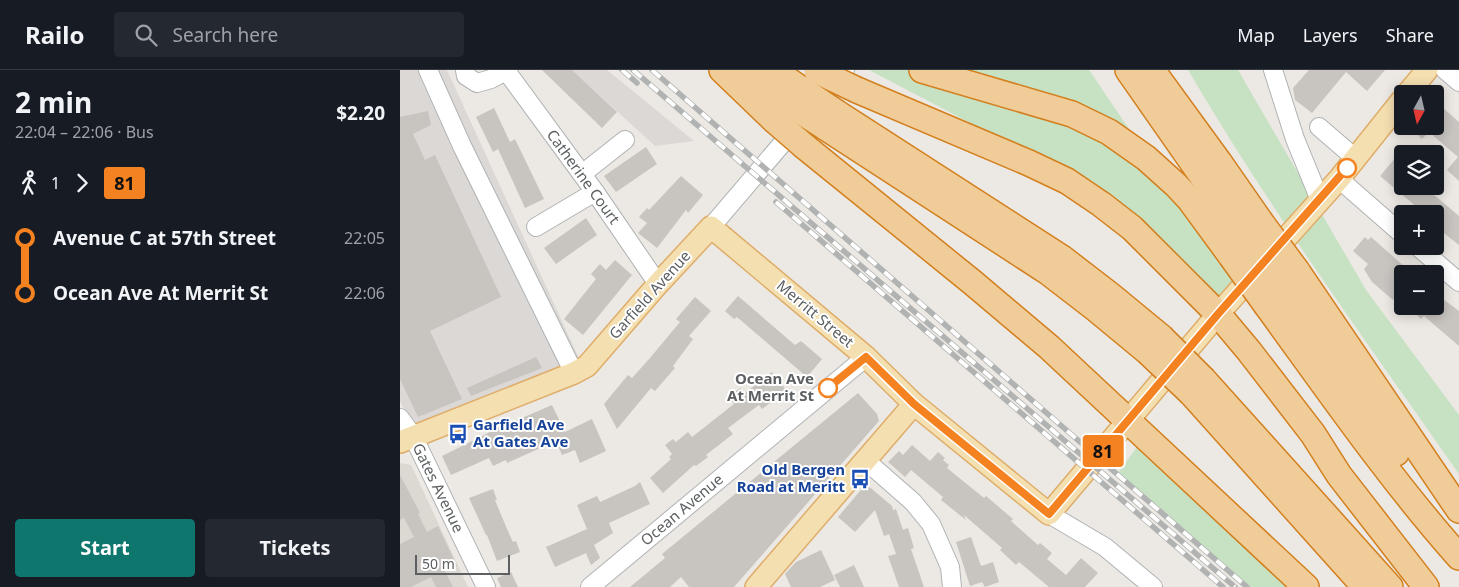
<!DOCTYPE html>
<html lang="en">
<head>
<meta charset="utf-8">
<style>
  body { margin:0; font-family:"Noto Sans",sans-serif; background:#242831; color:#f1f3f6; height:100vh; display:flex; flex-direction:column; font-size:19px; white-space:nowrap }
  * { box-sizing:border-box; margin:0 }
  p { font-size:16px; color:#9ea1a6 }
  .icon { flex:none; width:28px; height:28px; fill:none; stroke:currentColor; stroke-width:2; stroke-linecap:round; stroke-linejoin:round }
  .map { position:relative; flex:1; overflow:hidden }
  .sheet { display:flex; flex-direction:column; background:#171b24; width:400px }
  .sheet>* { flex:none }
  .badge { padding:0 10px; border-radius:4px; font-size:18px; line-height:32px }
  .needle { width:32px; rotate:188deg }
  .controls { position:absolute; left:994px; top:15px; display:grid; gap:10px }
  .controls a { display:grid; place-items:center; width:50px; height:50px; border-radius:5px; background:#171b24; box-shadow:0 2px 12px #0003; font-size:25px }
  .scale { position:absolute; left:15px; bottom:12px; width:95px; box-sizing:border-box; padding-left:5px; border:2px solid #5c6062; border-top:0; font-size:14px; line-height:18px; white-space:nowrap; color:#5c6062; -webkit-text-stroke:4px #fff; paint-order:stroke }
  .map>.badge { position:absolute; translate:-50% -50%; box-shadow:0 0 0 2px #fff }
  .legs { display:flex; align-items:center; gap:8px; height:55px; padding:0 15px; font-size:16px }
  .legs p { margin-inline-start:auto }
  .head { display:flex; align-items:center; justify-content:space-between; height:85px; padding:0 15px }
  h1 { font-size:28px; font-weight:700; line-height:38px }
  .primary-button { display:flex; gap:10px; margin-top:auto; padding:10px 15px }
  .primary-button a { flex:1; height:58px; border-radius:5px; background:#0f766e; color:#fff; font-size:20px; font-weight:700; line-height:58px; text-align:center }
  .primary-button a+a { background:#242831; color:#f1f3f6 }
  ul { padding:0 15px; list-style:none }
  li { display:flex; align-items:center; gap:18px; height:55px; font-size:19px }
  li i { display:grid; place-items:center; width:8px; height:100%; margin:0 6px; background:currentColor }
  li i::after { content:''; width:12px; height:12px; margin:-6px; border:4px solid; border-radius:50%; background:#171b24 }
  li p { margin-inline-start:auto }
  li:first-child i { background:linear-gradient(#0000 50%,currentColor 0) }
  li:last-child i { background:linear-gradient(currentColor 50%,#0000 0) }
  header { display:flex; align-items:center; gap:30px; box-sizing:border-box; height:70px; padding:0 25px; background:#171b24; border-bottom:1px solid #363941 }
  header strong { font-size:24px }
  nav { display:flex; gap:28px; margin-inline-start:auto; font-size:18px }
  .search { width:350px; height:45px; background:#242831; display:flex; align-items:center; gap:12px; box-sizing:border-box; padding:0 18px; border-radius:5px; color:#9ea1a6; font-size:19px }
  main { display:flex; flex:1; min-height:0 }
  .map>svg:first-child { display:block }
  .industrial { fill:#dbd8d6 }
  .education { fill:#dcd9d2 }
  .green { fill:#c7e1c3 }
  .building { fill:#c8c4c0 }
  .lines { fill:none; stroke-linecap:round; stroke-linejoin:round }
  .minor-casing { stroke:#afb2b4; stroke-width:20 }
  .major-casing { stroke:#dfad6a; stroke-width:24 }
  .highway-casing { stroke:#d37f1d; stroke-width:28 }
  .minor { stroke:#fff; stroke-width:18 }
  .major { stroke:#f4dfb0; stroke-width:21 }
  .highway { stroke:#efcc98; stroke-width:25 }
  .rail-casing { stroke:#b1b2b2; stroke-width:5.5 }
  .rail { stroke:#fff; stroke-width:4; stroke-dasharray:11; stroke-linecap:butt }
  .highway-bridge-casing { stroke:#d37f1d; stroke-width:28; stroke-linecap:butt }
  .highway-bridge { stroke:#efcc98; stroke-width:25 }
  .line-1-casing { stroke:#fff; stroke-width:11 }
  .line-1 { stroke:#f58220; stroke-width:8 }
  .stop-1-dot { fill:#fff; stroke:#f58220; stroke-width:2.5 }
  .labels { text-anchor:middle; stroke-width:4; stroke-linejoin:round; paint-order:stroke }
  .street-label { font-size:15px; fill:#5c6062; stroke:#fff }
  .stop-label { font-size:15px; font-weight:bold; fill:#5c6062; stroke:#fff; text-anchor:end }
  .transit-label { font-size:15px; font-weight:bold; fill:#164399; stroke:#fff; text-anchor:start }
</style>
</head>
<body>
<header>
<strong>Railo</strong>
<div class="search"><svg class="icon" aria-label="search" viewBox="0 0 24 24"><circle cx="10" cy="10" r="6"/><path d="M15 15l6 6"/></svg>Search here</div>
<nav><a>Map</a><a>Layers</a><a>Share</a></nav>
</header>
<main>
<section class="sheet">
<div class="head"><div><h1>2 min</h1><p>22:04 – 22:06 · Bus</p></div><b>$2.20</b></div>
<div class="legs"><svg class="icon" aria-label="walk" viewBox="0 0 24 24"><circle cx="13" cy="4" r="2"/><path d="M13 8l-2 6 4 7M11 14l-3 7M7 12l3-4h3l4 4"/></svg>1<svg class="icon" aria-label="forward" viewBox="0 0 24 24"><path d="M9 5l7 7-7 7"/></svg><b class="badge" style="background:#f58220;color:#111">81</b></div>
<ul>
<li><i style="color:#f58220"></i><b>Avenue C at 57th Street</b><p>22:05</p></li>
<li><i style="color:#f58220"></i><b>Ocean Ave At Merrit St</b><p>22:06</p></li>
</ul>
<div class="primary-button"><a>Start</a><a>Tickets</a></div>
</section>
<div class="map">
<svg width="1059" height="517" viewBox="0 0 1059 517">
  <rect width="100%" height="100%" fill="#ece9e4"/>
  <g class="industrial">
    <path d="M0 0H47L183 297 16 364 0 331Z"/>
    <path d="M172 0H207L294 71 255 76Z"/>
  </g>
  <path class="education" d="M0 393 11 395 68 517H0Z"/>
  <g class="green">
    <path d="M469 0H689L835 215 816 228 675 108Z"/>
    <path d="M788 0H838L966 220 1059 345V404C966 271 870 140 788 0Z"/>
    <path d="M740 373 897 517H849L717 404Z"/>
  </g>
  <g class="building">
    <path d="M142 0H172L217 42 202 58Z"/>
    <path d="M909 0H985L967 21 946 2 912 43 895 30 893 18Z"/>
    <path d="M1035 31 1059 52V111L1047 100 1058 87 1029 62 1022 69 1015 62 1020 56H1035Z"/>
    <path d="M94 38 110 72 115 69 144 129 125 138 98 79 93 82 76 47Z"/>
    <path d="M28 41 31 55 13 64 25 90 35 85 101 227 30 261 62 329 18 347 0 309V47Z"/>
    <path d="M246 77 257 94 216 122 204 106Z"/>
    <path d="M1002 80V116H1041L1033 124 1059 146V175L1035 156V144H1025L980 106Z"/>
    <path d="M281 106 303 125 288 143 286 140 257 178 238 163 247 153 239 147 247 138 249 140Z"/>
    <path d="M186 148 197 165 156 194 144 178Z"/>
    <path d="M965 167 968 170 971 167 1013 204H1002V219L993 230 972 212 964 199 968 194 953 181Z"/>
    <path d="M215 190 232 205 183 265 164 249 196 209 191 204 200 194 206 200Z"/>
    <path d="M1035 223 1059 241V276L1024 246 1021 249 1007 236H1035Z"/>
    <path d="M338 226 395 275 401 271 422 289 407 307 337 247 334 249 325 241Z"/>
    <path d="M295 227 311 241 289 266 293 269 273 296 275 298 255 321 251 318 217 359 204 334 228 305 232 308 250 288 280 252 276 249Z"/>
    <path d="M136 287 142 298 71 326 67 318Z"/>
    <path d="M372 302 386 320 380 324 381 325 362 339 359 335 328 358 333 364 306 385 308 387 296 396 294 395 263 423 250 408 271 389 269 387 272 384 265 375 273 369 276 372 288 362 292 367 334 334 328 327 340 318 345 323Z"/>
    <path d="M458 323 477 344 479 351 334 517H289L281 507 270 517H230L265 488 262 484Z"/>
    <path d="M152 335 165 362 192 349 206 381 180 393 175 380 162 385 156 371 107 393 106 390 93 396 89 388 51 405 42 386 92 361Z"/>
    <path d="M512 375 530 391 538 382 545 388 543 390 549 395 547 398 584 428 586 426 613 449 611 451 638 475 640 473 652 483 647 489 666 505 681 488 698 503 685 517H649L619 492 616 495 600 480 602 478 564 445 566 450 541 430 543 427 511 400 505 407 488 392 499 381 503 385Z"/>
    <path d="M0 405 20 443 18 444 27 462 38 456 57 496 45 501 53 517H36L31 507 11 517H0V474L14 467 4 448 0 450Z"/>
    <path d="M240 412 250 434 209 453 213 463 194 475 200 488 191 495 186 483 155 497 146 477 187 459 177 435 197 426 200 432 235 416Z"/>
    <path d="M466 414 492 436 493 440 496 439 503 460 508 458 514 478 511 479 524 517H499L488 486 496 484 489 464 484 466 475 440 455 462 438 447Z"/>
    <path d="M93 419 97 430H95L107 459 113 472 116 471 120 482 97 491 87 465H86L69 428Z"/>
    <path d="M571 467 581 496 593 492 599 512 585 517 582 512 570 516 556 472Z"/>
    <path d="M421 480 435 510 420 517H391L385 504 396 492Z"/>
    <path d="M454 495 464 517H440L434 505Z"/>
    <path d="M111 502 118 517H101L97 508Z"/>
  </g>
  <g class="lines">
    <defs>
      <g id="minor">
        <path d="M28 0 62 76 174 303"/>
        <path d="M65 0 66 6 77 13 91 9 108 0"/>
        <path d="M873 0 895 69 920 130"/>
        <path d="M1045 0 1059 12"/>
        <path d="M107 2 195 122 258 214"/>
        <path d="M919 57 955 88"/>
        <path d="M182 104 225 70"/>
        <path d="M939 109 1002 164"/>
        <path d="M136 157 195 122"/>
        <path d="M311 157 445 0"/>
        <path d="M1017 176 1059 212"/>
        <path d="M0 348 13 366 86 517"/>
        <path d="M465 390 513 432 531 454 550 497 552 517"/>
        <path d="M649 444 705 477 753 517"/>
        <path d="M190 517 466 287"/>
      </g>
      <g id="major">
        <path d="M1007 24 1027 0"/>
        <path d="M0 372 174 303 187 296 258 214 311 157 466 287 514 334 649 444 818 244 939 109 1002 30"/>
        <path d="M356 517 514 334"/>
      </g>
      <g id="highway">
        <path d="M322 0 374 50"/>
        <path d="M339 0 388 33"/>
        <path d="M373 0 401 19"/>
        <path d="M522 0 672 44 709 62 746 88 776 115 790 130 831 186"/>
        <path d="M728 0 846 169"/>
        <path d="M752 0 819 92 860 151"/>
        <path d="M457 20 629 93 667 111 701 134 732 158 818 244 849 281 913 364 939 405 1026 517"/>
        <path d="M437 43 662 188 710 225 761 267"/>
        <path d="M425 57 648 202 696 239 748 282"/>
        <path d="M404 76 572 212 649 277 906 517"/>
        <path d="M897 201 1059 440"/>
        <path d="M881 219 996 383"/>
        <path d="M867 236C929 321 989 408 1059 487"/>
        <path d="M804 310 990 517"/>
        <path d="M791 323 965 517"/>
      </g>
    </defs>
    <use href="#minor" class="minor-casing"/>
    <use href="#major" class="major-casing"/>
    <use href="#highway" class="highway-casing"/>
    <use href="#minor" class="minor"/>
    <use href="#major" class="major"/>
    <use href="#highway" class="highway"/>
    <defs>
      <g id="rail">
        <path d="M222 0 237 13"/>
        <path d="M233 0 835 517"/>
        <path d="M252 0 847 517"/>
        <path d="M376 132 823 517"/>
      </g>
    </defs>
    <use href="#rail" class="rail-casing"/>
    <use href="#rail" class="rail"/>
    <defs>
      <g id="highway-bridge">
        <path d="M417 1 457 20"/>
        <path d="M401 19 437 43"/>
        <path d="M388 33 425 57"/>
        <path d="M374 50 404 76"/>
        <path d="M860 151 897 201"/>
        <path d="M846 169 881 219"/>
        <path d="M831 186 867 236"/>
        <path d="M761 267 804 310"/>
        <path d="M748 282 791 323"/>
      </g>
    </defs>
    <use href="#highway-bridge" class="highway-bridge-casing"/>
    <use href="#highway-bridge" class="highway-bridge"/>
  </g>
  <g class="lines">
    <defs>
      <path id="line-1" d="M428 318 466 287 514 334 649 444 818 244 947 98"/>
    </defs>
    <use href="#line-1" class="line-1-casing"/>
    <use href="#line-1" class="line-1"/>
  </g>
  <defs>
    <symbol id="bus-bare" viewBox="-9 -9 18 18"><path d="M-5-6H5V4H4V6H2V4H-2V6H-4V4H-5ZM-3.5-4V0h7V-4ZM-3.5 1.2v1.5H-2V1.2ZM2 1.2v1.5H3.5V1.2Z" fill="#1a4fb4" stroke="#fff" stroke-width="2.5" paint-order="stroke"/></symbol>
  </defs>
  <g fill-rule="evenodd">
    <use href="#bus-bare" x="44" y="350" width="28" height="28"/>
    <use href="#bus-bare" x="446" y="395" width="28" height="28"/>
  </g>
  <g class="stop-1-dot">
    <circle cx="947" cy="98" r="9"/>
    <circle cx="428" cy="318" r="9"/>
  </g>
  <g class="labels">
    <g class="street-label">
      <text transform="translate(183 107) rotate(54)" y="5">Catherine Court</text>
      <text transform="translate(250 225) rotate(-48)" y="5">Garfield Avenue</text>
      <text transform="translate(415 244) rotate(40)" y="5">Merritt Street</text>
      <text transform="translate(38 418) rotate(64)" y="5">Gates Avenue</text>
      <text transform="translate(282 440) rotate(-40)" y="5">Ocean Avenue</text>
    </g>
    <g class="stop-label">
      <text x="414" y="314">Ocean Ave<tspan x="414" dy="17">At Merrit St</tspan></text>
    </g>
    <g class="transit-label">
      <text x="73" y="360">Garfield Ave<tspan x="73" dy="17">At Gates Ave</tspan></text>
      <text x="445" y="405" text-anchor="end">Old Bergen<tspan x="445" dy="17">Road at Meritt</tspan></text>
    </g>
  </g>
</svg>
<div class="controls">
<a><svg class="needle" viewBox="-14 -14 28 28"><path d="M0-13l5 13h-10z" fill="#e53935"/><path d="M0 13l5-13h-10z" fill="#9ea1a6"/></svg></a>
<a><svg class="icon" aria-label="layers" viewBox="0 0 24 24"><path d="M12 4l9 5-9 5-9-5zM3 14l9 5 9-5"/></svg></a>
<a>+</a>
<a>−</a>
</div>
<div class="scale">50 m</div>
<b class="badge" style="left:703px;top:381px;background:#f58220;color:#111">81</b>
</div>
</main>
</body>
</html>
